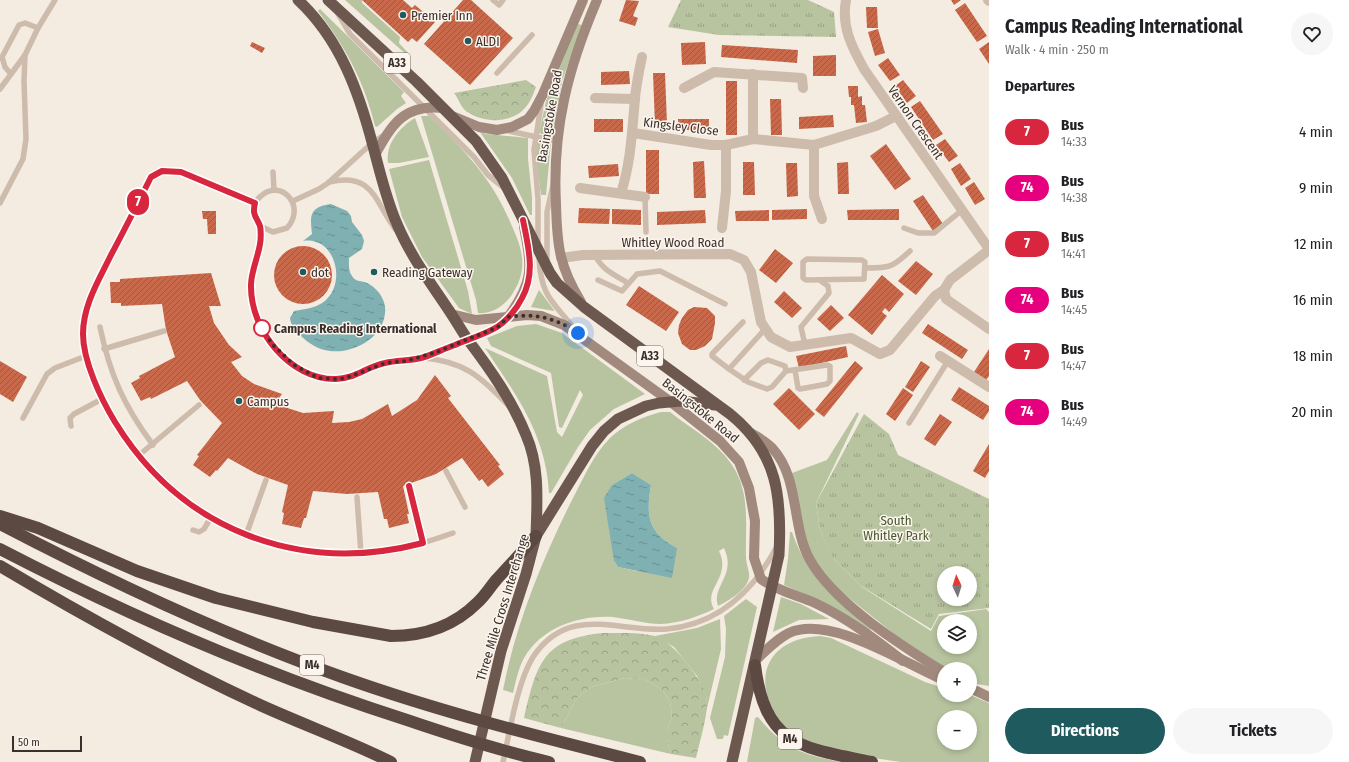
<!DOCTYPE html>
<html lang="en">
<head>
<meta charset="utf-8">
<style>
  body { margin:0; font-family:"Fira Sans Condensed",sans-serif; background:#f6f6f6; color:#202124; height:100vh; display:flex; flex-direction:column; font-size:15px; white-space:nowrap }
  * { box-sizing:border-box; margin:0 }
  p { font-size:13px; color:#757577 }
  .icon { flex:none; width:22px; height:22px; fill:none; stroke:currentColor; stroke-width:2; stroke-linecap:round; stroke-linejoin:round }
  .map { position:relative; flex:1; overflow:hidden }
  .sheet { display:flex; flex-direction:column; background:#fff; width:360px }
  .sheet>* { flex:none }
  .badge { padding:0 8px; border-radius:13px; font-size:14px; line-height:26px }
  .needle { width:26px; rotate:356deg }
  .controls { position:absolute; left:937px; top:566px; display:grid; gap:8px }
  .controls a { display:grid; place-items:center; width:40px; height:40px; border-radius:50%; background:#fff; box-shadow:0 2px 6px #0003; font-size:20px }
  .scale { position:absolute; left:12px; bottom:10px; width:70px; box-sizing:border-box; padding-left:4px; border:2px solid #3b302b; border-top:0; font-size:11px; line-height:14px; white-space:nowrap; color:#3b302b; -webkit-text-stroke:3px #fbf5ee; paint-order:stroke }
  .you { position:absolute; width:20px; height:20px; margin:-10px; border:3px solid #fff; border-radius:50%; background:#1a73e8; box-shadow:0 0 0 6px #1a73e833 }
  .map>.badge { position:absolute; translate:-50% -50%; box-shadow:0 0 0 2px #fff }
  h2 { padding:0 16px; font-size:15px; line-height:36px }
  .round { display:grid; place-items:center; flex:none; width:42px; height:42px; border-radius:21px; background:#f6f6f6 }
  .headline { display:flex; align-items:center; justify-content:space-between; height:68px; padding:0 16px }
  h1 { font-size:19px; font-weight:700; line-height:30px }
  .primary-button { display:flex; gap:8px; margin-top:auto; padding:8px 16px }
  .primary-button a { flex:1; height:46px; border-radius:24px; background:#1f5a5e; color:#fff; font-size:16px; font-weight:700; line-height:46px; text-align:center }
  .primary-button a+a { background:#f6f6f6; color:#202124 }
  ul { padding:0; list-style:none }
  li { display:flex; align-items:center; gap:12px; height:56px; padding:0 16px }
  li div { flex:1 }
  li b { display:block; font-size:15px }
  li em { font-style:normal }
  li .badge { min-width:44px; font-weight:700; text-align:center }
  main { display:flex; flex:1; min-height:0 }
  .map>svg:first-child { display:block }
  .grass { fill:#b8c4a0; fill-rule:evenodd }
  .forest { fill:url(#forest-crowns) }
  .park { fill:url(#park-tufts); fill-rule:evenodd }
  .water { fill:url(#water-ripples) }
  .building { fill:url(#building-hatch) }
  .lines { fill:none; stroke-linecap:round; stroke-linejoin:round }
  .service { stroke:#cdbbac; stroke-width:5.5 }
  .minor { stroke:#cdbbac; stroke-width:10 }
  .secondary { stroke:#a18a7d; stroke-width:10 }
  .trunk { stroke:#6c584f; stroke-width:11 }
  .motorway { stroke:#5c4a42; stroke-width:12 }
  .line-casing { stroke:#fff; stroke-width:9 }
  .line { stroke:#d7263d; stroke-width:6 }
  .walk { stroke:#3b302b; stroke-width:4; stroke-dasharray:0 7.2 }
  .poi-dot { fill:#1f5a5e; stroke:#fbf5ee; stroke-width:1.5 }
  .stop-dot { fill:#fff; stroke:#d7263d; stroke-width:2 }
  .labels { text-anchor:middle; stroke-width:3; stroke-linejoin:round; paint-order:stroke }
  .shield { fill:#fbf5ee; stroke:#756b66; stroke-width:1 }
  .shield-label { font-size:12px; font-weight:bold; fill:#3b302b }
  .poi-label { font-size:13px; fill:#3b302b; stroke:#fbf5ee; text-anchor:start }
  .street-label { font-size:13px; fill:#3b302b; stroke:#fbf5ee }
  .stop-label { font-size:13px; font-weight:bold; fill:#3b302b; stroke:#fbf5ee; text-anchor:start }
  .park-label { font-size:13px; fill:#4a5a2e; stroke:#fbf5ee }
</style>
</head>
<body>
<main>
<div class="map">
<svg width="989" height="762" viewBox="0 0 989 762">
  <defs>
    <pattern id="forest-crowns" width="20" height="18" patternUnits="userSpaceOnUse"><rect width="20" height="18" fill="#b8c4a0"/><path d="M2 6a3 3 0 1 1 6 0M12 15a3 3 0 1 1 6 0" fill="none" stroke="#97a083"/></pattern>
    <pattern id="park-tufts" width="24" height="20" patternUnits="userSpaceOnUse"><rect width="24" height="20" fill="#b8c4a0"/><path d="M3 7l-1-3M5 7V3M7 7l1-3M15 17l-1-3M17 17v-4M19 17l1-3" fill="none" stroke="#97a083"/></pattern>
    <pattern id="water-ripples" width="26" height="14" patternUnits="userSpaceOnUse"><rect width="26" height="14" fill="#7fb0b2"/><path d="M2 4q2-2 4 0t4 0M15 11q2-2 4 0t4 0" fill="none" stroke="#699091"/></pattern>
    <pattern id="building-hatch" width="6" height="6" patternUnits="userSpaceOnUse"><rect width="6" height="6" fill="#c8694b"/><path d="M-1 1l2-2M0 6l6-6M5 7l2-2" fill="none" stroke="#a4573f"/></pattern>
  </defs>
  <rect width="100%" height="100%" fill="#f4ebe1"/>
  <g class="grass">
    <path d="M345 0H362V3L400 37 399 43 409 54 408 56Z"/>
    <path d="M320 9 404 92 401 96 406 103 397 109 377 127 375 126C364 81 346 48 318 11Z"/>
    <path d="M578 24 582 25 562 81 552 138 539 133 546 101Z"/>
    <path d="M421 116H429C464 150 492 178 511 224 523 250 529 270 511 296 504 306 491 315 478 313L476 300Z"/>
    <path d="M415 118 429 157 399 163H388C385 144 400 127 415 118Z"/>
    <path d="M480 132 486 134 528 138V159L532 197V215H530L512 178Z"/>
    <path d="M537 139 551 142 546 195H541L536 157Z"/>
    <path d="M429 160 468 291 472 314 459 308 422 257 402 217 389 169Z"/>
    <path d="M539 290 554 310V311L531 307Z"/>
    <path d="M536 324 562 333 645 394 614 409 590 430 578 447 551 493H549C546 434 516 395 485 348L547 376 557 432 562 437 583 395 580 390 562 428 559 427 551 373 491 346 487 338 517 326Z"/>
    <path d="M661 412H670C690 428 718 443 732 465 751 493 745 526 746 557 746 564 750 572 749 578 746 591 728 601 718 606 711 586 737 576 724 548L719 551C732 578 702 589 714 609 697 617 680 623 661 624 645 624 630 619 613 617 579 615 542 627 524 658 518 669 516 681 513 693L503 690C516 623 542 560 572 500 583 479 593 455 610 438 625 424 642 417 661 412ZM632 473 651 485C646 515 647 532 677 548L636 571 618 567 614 561 612 485Z"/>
    <path d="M857 412 859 414 816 503 820 530 834 559 862 587 931 631 939 616 986 609 989 612V686L977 684 970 681V669H947L898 637 829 582 806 545 792 473 827 460ZM944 621H970V647H944Z"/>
    <path d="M790 532H792C809 580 833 598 872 629L870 630 828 605 784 585 788 559Z"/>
    <path d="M781 597 801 604 829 619 799 620 773 632Z"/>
    <path d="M746 599 757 607 728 736 724 735 723 739H717L710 718 725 657 726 629 724 616Z"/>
    <path d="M720 619 721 649 703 725 707 700 697 676 674 647 655 636 697 628Z"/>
    <path d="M820 636 831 638 925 682 944 688V695H970L989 703V762C960 762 929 762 901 762 885 760 869 757 853 754 836 751 816 747 800 738 773 723 750 677 778 651 790 640 805 637 820 636ZM944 717H970V743H944Z"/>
    <path d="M625 678 644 679 661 689 670 701 672 717 667 729V740L671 754 561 728 577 698 591 687Z"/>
    <path d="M758 717C785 749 801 754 841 762H747L755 718Z"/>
  </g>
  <g class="forest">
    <path d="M526 80 536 87C533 95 530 103 524 109 510 124 482 123 466 111 460 106 459 99 454 93Z"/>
    <path d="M603 633C620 633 639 632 655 636 672 640 706 683 707 701 707 719 700 740 696 758L671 754 667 740V729L672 717 670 701 661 689 644 679 625 678 591 687 577 698 561 728 524 718C537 664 542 639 603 633Z"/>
  </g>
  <g class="park">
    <path d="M681 0H808L834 12 836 37 719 35 668 27Z"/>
    <path d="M864 414 889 434 898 455 989 499V608L939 614 931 629 861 586 833 558 820 530 816 503ZM944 573H970V599H944Z"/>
  </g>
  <g class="water">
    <path d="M331 204 347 211 351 216 352 222 362 235 364 241 362 249 349 258C349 263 348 271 352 276 355 281 359 281 365 282 377 287 387 300 385 313 383 338 353 354 330 351 319 350 308 343 301 336 295 330 291 326 290 318L294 311C306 309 317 308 326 300 347 280 334 236 303 241L312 234C310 216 309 207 331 204Z"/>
    <path d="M632 473 651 485C646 515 647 532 677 548L672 578 618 567 614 561 604 498 612 485Z"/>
  </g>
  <g class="building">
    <path d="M362 0H403L412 8 415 5 435 22 417 42 412 38 408 42Z"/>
    <path d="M463 0H471L513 38 470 85 424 44Z"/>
    <path d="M626 0 639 1 633 16 638 18 635 26 619 21Z"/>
    <path d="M951 0H961L954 5Z"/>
    <path d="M965 3 987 36 977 42 955 10Z"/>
    <path d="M866 7H877L878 28H867Z"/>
    <path d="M878 29 885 53 875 56 868 32Z"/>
    <path d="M252 42 265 48 262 53 250 46Z"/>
    <path d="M705 42 706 64 682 65 681 43Z"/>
    <path d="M989 42V64L979 49Z"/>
    <path d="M722 45 798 50 797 63 721 57Z"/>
    <path d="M836 55V76H813V56Z"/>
    <path d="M888 58 900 75 890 81 878 65Z"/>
    <path d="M629 71 630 84 601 85V72Z"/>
    <path d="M653 73H665L667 124 655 125Z"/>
    <path d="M903 80 916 96 907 103 895 86Z"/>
    <rect x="726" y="81" width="11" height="54"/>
    <path d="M848 86H858V97L862 96V105H865L867 122 856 123 854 105H851V97H849Z"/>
    <path d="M770 99H781L782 135H771Z"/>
    <path d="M920 101 943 134 933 140 911 107Z"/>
    <path d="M833 115 834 127 799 129V117Z"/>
    <rect x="594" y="119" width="29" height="13"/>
    <path d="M678 119H709V130H679Z"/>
    <path d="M945 139 958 156 949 162 936 145Z"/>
    <path d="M886 144 911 179 895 190 870 156Z"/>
    <rect x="646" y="150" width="13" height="44"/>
    <path d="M704 161 706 198H694L693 162Z"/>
    <path d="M743 162H754L755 195H743Z"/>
    <path d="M848 162 849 194H838L837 163Z"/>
    <path d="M786 163H797L798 196 787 197Z"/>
    <path d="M960 163 971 179 961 186 951 169Z"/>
    <path d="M618 164 619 176 589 178 588 166Z"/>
    <path d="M974 182 985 199 975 205 965 188Z"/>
    <path d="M923 195 943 224 933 231 913 201Z"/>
    <path d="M579 208 610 209 609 224 578 223Z"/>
    <path d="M612 209 641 210V225L612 224Z"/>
    <path d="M807 209V219L772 220V210Z"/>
    <path d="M899 209V220H848L847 210Z"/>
    <path d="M705 210 706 223 657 225V212Z"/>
    <path d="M769 210V221H736L735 211Z"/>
    <path d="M202 211H216V234H208L207 219H203Z"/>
    <circle cx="303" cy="275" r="29"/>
    <path d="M775 249 793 263 776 283 759 270Z"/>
    <path d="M916 261 933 274 916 295 898 281Z"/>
    <path d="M211 273 221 306H209L214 323 229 345 242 357 231 362 242 376 254 384 282 394 275 404 303 413 334 411 332 423 349 422 362 419 388 404 392 416 417 400 435 375 451 396 448 398 500 465 498 466 504 474 488 487 482 479 479 481 462 458 436 474 403 486 409 514H407L409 523 389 528 387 519H384L378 492 347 494 313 491 306 518H304L301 528 282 524 284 513 282 512 288 485 257 474 228 458 217 471 216 470 210 477 193 465 199 456 197 455 222 423 200 400 187 381 151 399 150 397 141 401 131 383 140 378 139 376 175 357 166 330 162 304 121 306V303H111L110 282H120V279Z"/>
    <path d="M882 275 904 294 889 312 885 308 882 312 887 316 872 335 848 315Z"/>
    <path d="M639 286 679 312 666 331 626 305Z"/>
    <path d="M784 291 802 308 792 318 774 302Z"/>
    <path d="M831 305 844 318 830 331 817 319Z"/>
    <path d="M694 307 707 308 715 316V323L712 339 705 346 696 350H690L682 344 678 333 679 325 682 318 688 310Z"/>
    <path d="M928 324 968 350 962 359 922 333Z"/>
    <path d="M846 346 848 357 799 368 796 356Z"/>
    <path d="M989 349V376L986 380 974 372Z"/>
    <path d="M0 361 27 377 13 402 0 394Z"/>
    <path d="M855 361 863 368 824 417 815 410Z"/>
    <path d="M921 361 930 367 913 392 905 387Z"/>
    <path d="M959 387 989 406V411L983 420 951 400Z"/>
    <path d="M789 388 815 414 799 430 773 404Z"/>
    <path d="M903 388 913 395 895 421 886 414Z"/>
    <path d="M940 414 952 422 935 446 924 439Z"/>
    <path d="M989 444V471L985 478 973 471Z"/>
  </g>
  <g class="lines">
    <g class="service">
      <path d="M493 0 499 5 503 0"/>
      <path d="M337 12 350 34 474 157 488 175 504 188"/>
      <path d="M497 73 532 35"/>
      <path d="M11 74 5 67 2 57 19 25 25 23 38 28"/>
      <path d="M0 89 25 55 38 28 55 0"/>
      <path d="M504 130 556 141"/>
      <path d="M273 172 274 190"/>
      <path d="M329 182C373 172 374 200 395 229"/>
      <path d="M645 197 646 232"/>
      <path d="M293 201 319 189 328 183 372 143 384 135"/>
      <path d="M0 203 23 159 26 139 24 81 25 55"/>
      <path d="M255 203 181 172 162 171 151 177C139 201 126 226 114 250 100 277 85 303 83 333 81 360 102 402 117 425 174 519 290 573 400 549 418 545 436 539 453 533"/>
      <path d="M260 226 273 232 287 228C307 206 281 178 261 196 245 209 259 217 260 228 262 248 252 265 251 285 250 298 256 313 261 326 275 356 312 388 347 378 360 374 371 366 384 363 395 360 408 361 420 358 443 352 465 340 487 331L498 327 507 318"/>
      <path d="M904 228 918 233H934L962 210"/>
      <path d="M538 243V199L534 150 541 105"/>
      <path d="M595 255C601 269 615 275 628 283"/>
      <path d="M539 258C541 296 552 301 574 328"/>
      <path d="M807 259 862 260 865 262 864 279 806 280 803 278V262Z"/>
      <path d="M547 260V212L553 185"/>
      <path d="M865 268C889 268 892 268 910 251"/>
      <path d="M598 280 622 291 637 274 660 271 725 304"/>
      <path d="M100 327C110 375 124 406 153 445"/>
      <path d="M805 345 801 327 829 293 828 286 821 281"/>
      <path d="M104 349 164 331"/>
      <path d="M424 358C466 362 479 376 508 405"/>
      <path d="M729 369 712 356V354L743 322"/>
      <path d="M786 371 827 365 830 366V381L827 384 800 389 798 388 795 370"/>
      <path d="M744 380 761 363 768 360 785 366 786 371 772 387 767 389 748 382 729 369 765 329"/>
      <path d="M23 418 47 374 55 368 86 356"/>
      <path d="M909 423 948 361"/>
      <path d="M71 426 70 418 74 414 102 399"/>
      <path d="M138 456 199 405"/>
      <path d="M446 471 465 507"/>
      <path d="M409 486 423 543"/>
      <path d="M357 497 361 554"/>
      <path d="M193 530 199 532 204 529 211 517"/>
      <path d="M246 535 266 480"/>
      <path d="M503 762C510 731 517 683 533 657 569 603 619 633 667 629 719 624 753 591 776 548"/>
    </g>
    <g class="minor">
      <path d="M846 0C841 27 852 47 864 69L989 249"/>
      <path d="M988 0 989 1"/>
      <path d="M684 88 714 72 802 78 803 88"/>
      <path d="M595 98 635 99"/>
      <path d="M633 133 711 145H726L753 139 814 145 876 126 896 116"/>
      <path d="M753 139V74"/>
      <path d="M814 145V196L822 219"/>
      <path d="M580 188 645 197"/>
      <path d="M621 193C631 162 632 131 635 99 636 85 639 71 642 57"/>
      <path d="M722 228 726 191V145"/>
      <path d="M561 258 583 255 730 254 744 260 751 272 761 322 771 337 790 347 851 338 880 354 890 350 935 296 944 290 950 280 989 250"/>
      <path d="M944 290 946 299 989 329"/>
      <path d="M940 356 989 387"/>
    </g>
    <g class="secondary">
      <path d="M450 115 479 127 497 130 512 127 528 119 534 111 543 94 583 0"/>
      <path d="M375 155C392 124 404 104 443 108"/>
      <path d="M581 302C559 266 557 245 556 204 552 129 568 68 597 0"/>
      <path d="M451 314 476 320 527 315 541 316 564 325 671 402 720 441 739 462 749 488 755 521 754 558 761 579C777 591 797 595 815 603 847 618 875 639 903 661"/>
      <path d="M508 317C534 282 532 268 524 227"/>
      <path d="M751 433C759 438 767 442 773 449 800 479 791 526 810 560 834 603 902 646 944 672"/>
      <path d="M756 660C766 650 777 639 789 633 830 614 905 664 944 680"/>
      <path d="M970 688 989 697"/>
    </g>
    <g class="trunk">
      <path d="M298 0C340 39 359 92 373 146 380 172 386 199 397 224 410 255 430 282 448 309 455 319 461 330 468 340 490 369 512 400 526 435 540 467 537 501 536 536"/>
      <path d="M328 0 417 82 476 141 502 178 550 273 557 283 584 307 730 414C778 453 782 497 779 555L732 762"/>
      <path d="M475 762 501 651 526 574 536 536 592 446 604 431 618 419 646 406 659 403 681 401 715 405"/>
    </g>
    <g class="motorway">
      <path d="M0 516 38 528 137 571 216 598 313 622 391 636C423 636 454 626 477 603 485 596 490 587 497 579 510 565 523 551 536 536"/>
      <path d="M0 524C111 582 224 635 342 677 440 712 540 737 640 762"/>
      <path d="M0 549C131 617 266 675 407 720 454 736 501 751 549 762"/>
      <path d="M0 566C84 616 171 664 260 705 304 725 349 741 391 762"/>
      <path d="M755 665C765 746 802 748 872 762"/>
    </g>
  </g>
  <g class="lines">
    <defs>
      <path id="line" d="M409 486 423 543C300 575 182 531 115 422 101 399 83 361 83 334 83 305 99 280 111 255 125 229 138 203 151 177L162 171 181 172 255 203C252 215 256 216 260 226 261 230 261 239 260 244 258 257 251 272 251 285 250 330 290 380 336 379 354 379 368 366 385 363 397 360 409 361 421 358 432 355 443 349 455 345 468 339 484 335 497 327 507 321 517 308 522 298 536 273 528 246 523 220"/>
    </defs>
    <use href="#line" class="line-casing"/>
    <use href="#line" class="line"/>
    <path class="walk" d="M262 328 272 344 294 365 318 378 336 379 346 378 385 363 406 361 434 353 498 327 508 317C535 313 556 318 578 333"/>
  </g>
  <g class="poi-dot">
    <circle cx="403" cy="15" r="4"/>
    <circle cx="468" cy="41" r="4"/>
    <circle cx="303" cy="272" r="4"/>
    <circle cx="374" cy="272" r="4"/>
    <circle cx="239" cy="401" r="4"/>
  </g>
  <circle class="stop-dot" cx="262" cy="328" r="8"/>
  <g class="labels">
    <g class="shield">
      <rect x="384" y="53" width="26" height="20" rx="3"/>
      <rect x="637" y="346" width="26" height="20" rx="3"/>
      <rect x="300" y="655" width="24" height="20" rx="3"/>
      <rect x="778" y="729" width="24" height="20" rx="3"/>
    </g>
    <g class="shield-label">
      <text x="397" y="67">A33</text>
      <text x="650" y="360">A33</text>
      <text x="312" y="669">M4</text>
      <text x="790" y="743">M4</text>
    </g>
    <g class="poi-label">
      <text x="411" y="20">Premier Inn</text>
      <text x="476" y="46">ALDI</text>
      <text x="311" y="277">dot</text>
      <text x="382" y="277">Reading Gateway</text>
      <text x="247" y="406">Campus</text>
    </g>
    <g class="street-label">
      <text transform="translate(549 116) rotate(-80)" y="5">Basingstoke Road</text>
      <text transform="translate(916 122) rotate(55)" y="5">Vernon Crescent</text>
      <text transform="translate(681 126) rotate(7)" y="5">Kingsley Close</text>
      <text x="673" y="247">Whitley Wood Road</text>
      <text transform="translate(701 410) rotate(39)" y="5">Basingstoke Road</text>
      <text transform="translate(502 607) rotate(-73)" y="5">Three Mile Cross Interchange</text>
    </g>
    <g class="stop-label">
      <text x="274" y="333">Campus Reading International</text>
    </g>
    <g class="park-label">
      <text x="896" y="525">South<tspan x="896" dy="15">Whitley Park</tspan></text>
    </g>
  </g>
</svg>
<div class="controls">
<a><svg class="needle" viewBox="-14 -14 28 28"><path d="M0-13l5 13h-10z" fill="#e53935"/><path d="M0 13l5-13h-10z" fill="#757577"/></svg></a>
<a><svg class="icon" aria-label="layers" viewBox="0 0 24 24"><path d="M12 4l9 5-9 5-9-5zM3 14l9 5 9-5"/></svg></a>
<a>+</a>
<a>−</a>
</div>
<div class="scale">50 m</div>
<div class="you" style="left:578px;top:333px"></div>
<b class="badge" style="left:138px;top:202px;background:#d7263d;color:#fff">7</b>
</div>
<section class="sheet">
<div class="headline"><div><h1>Campus Reading International</h1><p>Walk · 4 min · 250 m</p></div><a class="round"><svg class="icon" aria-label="heart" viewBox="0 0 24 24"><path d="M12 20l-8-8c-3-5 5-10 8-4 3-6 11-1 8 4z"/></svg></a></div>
<h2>Departures</h2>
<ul>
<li><span class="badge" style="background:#d7263d;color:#fff">7</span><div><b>Bus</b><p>14:33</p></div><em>4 min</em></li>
<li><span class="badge" style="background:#e6007e;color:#fff">74</span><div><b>Bus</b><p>14:38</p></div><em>9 min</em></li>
<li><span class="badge" style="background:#d7263d;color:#fff">7</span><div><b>Bus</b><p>14:41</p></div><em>12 min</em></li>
<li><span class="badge" style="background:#e6007e;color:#fff">74</span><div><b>Bus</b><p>14:45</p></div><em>16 min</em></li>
<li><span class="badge" style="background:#d7263d;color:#fff">7</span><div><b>Bus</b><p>14:47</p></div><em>18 min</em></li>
<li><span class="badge" style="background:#e6007e;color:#fff">74</span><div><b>Bus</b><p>14:49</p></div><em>20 min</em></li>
</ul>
<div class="primary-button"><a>Directions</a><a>Tickets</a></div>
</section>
</main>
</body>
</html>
